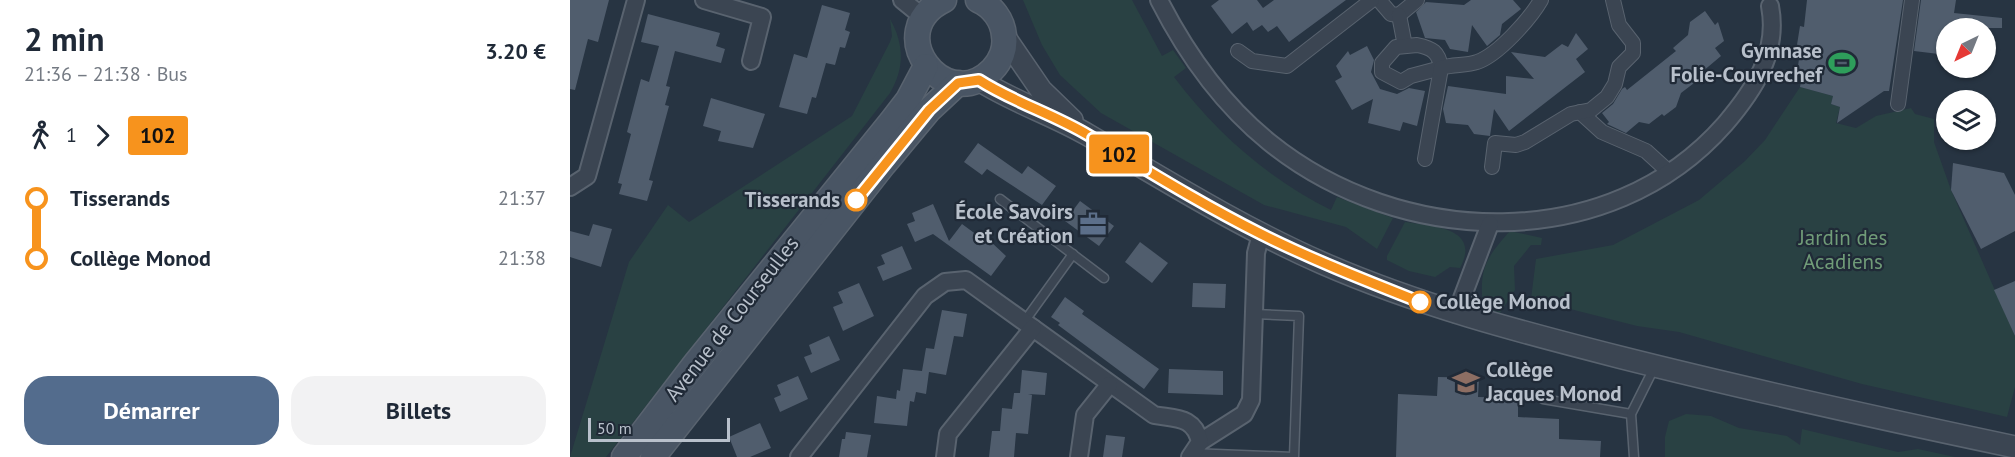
<!DOCTYPE html>
<html lang="fr">
<head>
<meta charset="utf-8">
<style>
  body { margin:0; font-family:"PT Sans",sans-serif; background:#f2f2f3; color:#1f2937; height:100vh; display:flex; flex-direction:column; font-size:22px; white-space:nowrap }
  * { box-sizing:border-box; margin:0 }
  p { font-size:20px; color:#747a83 }
  .icon { flex:none; width:33px; height:33px; fill:none; stroke:currentColor; stroke-width:2; stroke-linecap:round; stroke-linejoin:round }
  .map { position:relative; flex:1; overflow:hidden }
  .sheet { display:flex; flex-direction:column; background:#fff; width:570px }
  .sheet>* { flex:none }
  .badge { padding:0 12px; border-radius:4px; font-size:21px; line-height:39px }
  .needle { width:39px; rotate:223deg }
  .buttons { position:absolute; left:1366px; top:18px; display:grid; gap:12px }
  .buttons a { display:grid; place-items:center; width:60px; height:60px; border-radius:50%; background:#fff; box-shadow:0 2px 4px #0004; font-size:30px }
  .scale { position:absolute; left:18px; bottom:15px; width:142px; box-sizing:border-box; padding-left:6px; border:3px solid #b8c0cb; border-top:0; font-size:16px; line-height:21px; white-space:nowrap; color:#b8c0cb; -webkit-text-stroke:4px #202a37; paint-order:stroke }
  .map>.badge { position:absolute; translate:-50% -50%; box-shadow:0 0 0 3px #fff }
  .legs { display:flex; align-items:center; gap:9px; height:66px; padding:0 24px; font-size:20px }
  .legs p { margin-inline-start:auto }
  .overview { display:flex; align-items:center; justify-content:space-between; height:102px; padding:0 24px }
  h1 { font-size:33px; font-weight:800; line-height:45px }
  .primary-button { display:flex; gap:12px; margin-top:auto; padding:12px 24px }
  .primary-button a { flex:1; height:69px; border-radius:24px; background:#536c8d; color:#fff; font-size:24px; font-weight:800; line-height:69px; text-align:center }
  .primary-button a+a { background:#f2f2f3; color:#1f2937 }
  ul { padding:0 24px; list-style:none }
  li { display:flex; align-items:center; gap:21px; height:60px; font-size:22px }
  li i { display:grid; place-items:center; width:9px; height:100%; margin:0 8px; background:currentColor }
  li i::after { content:''; width:15px; height:15px; margin:-8px; border:4px solid; border-radius:50%; background:#fff }
  li p { margin-inline-start:auto }
  li:first-child i { background:linear-gradient(#0000 50%,currentColor 0) }
  li:last-child i { background:linear-gradient(currentColor 50%,#0000 0) }
  main { display:flex; flex:1; min-height:0 }
  .map>svg:first-child { display:block }
  .green { fill:#294143 }
  .building { fill:#505d6d }
  .lines { fill:none; stroke-linecap:round; stroke-linejoin:round }
  .service-casing { stroke:#59636f; stroke-width:11 }
  .pedestrian-casing { stroke:#59636f; stroke-width:16 }
  .minor-casing { stroke:#59636f; stroke-width:20 }
  .tertiary-casing { stroke:#59636f; stroke-width:24 }
  .secondary-casing { stroke:#59636f; stroke-width:27 }
  .service { stroke:#3b4552; stroke-width:8 }
  .pedestrian { stroke:#3b4552; stroke-width:14 }
  .minor { stroke:#3b4552; stroke-width:16 }
  .tertiary { stroke:#3b4552; stroke-width:21 }
  .secondary { stroke:#495564; stroke-width:24 }
  .line-1-casing { stroke:#fff; stroke-width:14 }
  .line-1 { stroke:#f7931d; stroke-width:9 }
  .stop-1-dot { fill:#fff; stroke:#f7931d; stroke-width:3 }
  .labels { text-anchor:middle; stroke-width:4.5; stroke-linejoin:round; paint-order:stroke }
  .poi-label { font-size:21px; font-weight:bold; fill:#b8c0cb; stroke:#202a37; text-anchor:end }
  .stop-label { font-size:21px; font-weight:bold; fill:#b8c0cb; stroke:#202a37; text-anchor:end }
  .park-label { font-size:21px; fill:#709c78; stroke:#202a37 }
  .street-label { font-size:21px; fill:#b8c0cb; stroke:#202a37 }
</style>
</head>
<body>
<main>
<section class="sheet">
<div class="overview"><div><h1>2 min</h1><p>21:36 – 21:38 · Bus</p></div><b>3.20 €</b></div>
<div class="legs"><svg class="icon" aria-label="walk" viewBox="0 0 24 24"><circle cx="13" cy="4" r="2"/><path d="M13 8l-2 6 4 7M11 14l-3 7M7 12l3-4h3l4 4"/></svg>1<svg class="icon" aria-label="forward" viewBox="0 0 24 24"><path d="M9 5l7 7-7 7"/></svg><b class="badge" style="background:#f7931d;color:#111">102</b></div>
<ul>
<li><i style="color:#f7931d"></i><b>Tisserands</b><p>21:37</p></li>
<li><i style="color:#f7931d"></i><b>Collège Monod</b><p>21:38</p></li>
</ul>
<div class="primary-button"><a>Démarrer</a><a>Billets</a></div>
</section>
<div class="map">
<svg width="1445" height="457" viewBox="0 0 1445 457">
  <rect width="100%" height="100%" fill="#273442"/>
  <g class="green">
    <path d="M453 0H562L592 56 603 50 616 68 604 77C646 133 699 179 761 210L767 197 823 218 807 249 776 227 694 205 531 113 490 75 472 45Z"/>
    <path d="M320 19C334 44 335 67 320 93L36 457H0L59 262 98 205 119 222 282 116 320 42 322 36Z"/>
    <path d="M1230 87 1263 96 1261 104 1270 107 1266 123 1286 128 1306 116 1341 108 1345 114 1364 119V142L1381 190 1445 336V387L1437 417 1292 384 1109 332 1067 326 961 299 966 259 1043 245 1129 200 1175 161 1195 140Z"/>
    <path d="M835 222C861 226 912 227 890 268L880 267 865 277 839 271 817 260V256Z"/>
    <path d="M940 231 972 238 971 245H961L944 266 945 290 930 313 913 307C909 269 915 259 940 231Z"/>
    <path d="M1116 414 1141 416 1169 428 1217 436 1230 445 1232 429 1328 452 1348 449 1385 457H1095V437L1099 421Z"/>
  </g>
  <g class="building">
    <path d="M0 0H39L28 42 18 39 5 90 0 89Z"/>
    <path d="M649 0H687L693 8 704 0H776L719 42 707 26 698 32 692 25 683 31 677 22 662 34 641 6Z"/>
    <path d="M901 0H943L951 9 932 24 930 35 917 46 902 25 898 52 880 49 875 40 855 38 846 12 856 2 894 5Z"/>
    <path d="M1237 0H1333L1319 91H1314L1267 123 1270 107 1261 104 1263 96 1230 87 1232 75 1227 74 1230 51H1226L1230 26 1234 27Z"/>
    <path d="M1351 0H1386L1384 13 1432 18V28H1377V55L1344 51Z"/>
    <path d="M252 5 280 13 275 30 280 32 275 48 270 47 265 65 256 63 246 98 242 97 237 114 209 107 224 54 237 58Z"/>
    <path d="M1135 11 1145 25 1148 22 1154 41 1145 48 1151 56 1126 77 1128 80 1111 93 1106 107 1094 116 1092 114 1079 124 1069 122 1056 133 1037 124 1039 122 1032 113 1043 104 1052 89 1055 87 1057 90 1106 51 1103 48 1118 35 1120 22Z"/>
    <path d="M78 14 150 33 146 46 155 49 151 63 105 51 96 86 100 87 95 105 99 106 79 180 83 181 77 201 49 194 52 184 48 183 61 134 57 132 71 79 79 82 89 46 71 42Z"/>
    <path d="M1006 33 1018 49 1006 59 1015 72 939 131 924 109 920 136 904 134 898 125 876 123 873 109 878 86 936 94V76L964 79 941 52 975 57 992 44 998 47Z"/>
    <path d="M797 46 804 60 801 72 810 89 827 94 839 88 855 91 847 126 833 122 830 131 798 123 803 99 782 110 765 81 772 77 766 66 778 51 780 55Z"/>
    <path d="M141 98 195 114 183 148 148 141 151 131 133 126Z"/>
    <path d="M408 143 452 174 458 166 486 186 472 205 417 169 412 175 394 162Z"/>
    <path d="M1383 163 1434 173 1445 195V231L1411 249 1381 190Z"/>
    <path d="M510 201 544 226 529 246 495 221Z"/>
    <path d="M363 204 379 241 392 224 411 238 413 236 420 241 436 256 421 276 363 234 345 242 337 224 345 221 342 213Z"/>
    <path d="M23 224 42 229 31 267 0 257V231L19 236Z"/>
    <path d="M570 242 598 263 582 283 555 262Z"/>
    <path d="M332 246 342 269 313 281 307 267 315 264 311 255Z"/>
    <path d="M1445 281V336L1424 290Z"/>
    <path d="M289 283 304 316 273 331 263 307 273 303 268 292Z"/>
    <path d="M623 283 656 284 655 308 622 307Z"/>
    <path d="M495 297 514 311 512 314 589 369 574 389 488 325 490 323 481 317Z"/>
    <path d="M372 310 397 314 393 337 384 336 376 375 359 372 356 394 346 392 344 402 340 401 337 426 304 423 307 396 326 399 327 390 330 391 333 369 352 371 356 348 364 349Z"/>
    <path d="M259 336 270 360 241 373 234 357 242 354 239 345Z"/>
    <path d="M599 369 653 371V395L598 393Z"/>
    <path d="M452 370 477 373 475 395 458 394 462 395 458 434 446 433 444 457H419L422 431H430L432 408 442 409 444 393H450Z"/>
    <path d="M228 376 238 399 210 412 204 398 211 395 207 385Z"/>
    <path d="M868 377 909 378 908 397 948 398V417L989 419V439L1031 441 1030 457H826L828 394 867 396Z"/>
    <path d="M190 423 201 448 180 457H167L159 437Z"/>
    <path d="M276 432 301 435 297 457H269L272 439H275Z"/>
    <path d="M536 435 555 437 552 457H533Z"/>
  </g>
  <g class="lines">
    <defs>
      <g id="service">
        <path d="M430 199 534 278"/>
        <path d="M684 314 729 316 724 457"/>
        <path d="M454 322 503 254"/>
        <path d="M973 399 1061 414"/>
        <path d="M621 453 723 457"/>
        <path d="M1064 457 1061 414 1085 366"/>
      </g>
      <g id="pedestrian">
        <path d="M809 0 821 14 829 15 847 0"/>
        <path d="M829 15 835 46"/>
        <path d="M847 45C862 48 869 52 871 68L841 76 831 82 812 72V63L826 47Z"/>
        <path d="M668 51 682 61 717 66 802 0"/>
        <path d="M1328 104 1342 0"/>
        <path d="M1010 112 1032 132 1076 151 1099 172"/>
        <path d="M855 159 871 68C883 64 896 66 907 62 928 55 960 19 971 0"/>
        <path d="M922 167 925 143 946 145 955 142 1001 114 1021 110 1037 97 1045 84 1049 67 1063 53V43L1049 25 1043 0"/>
      </g>
      <g id="minor">
        <path d="M134 0 192 17 181 61"/>
        <path d="M332 0 353 17"/>
        <path d="M589 0C617 55 651 103 699 142 830 248 1039 256 1155 124 1184 90 1209 53 1200 6"/>
        <path d="M0 187 17 176 66 0"/>
        <path d="M886 314 920 224"/>
        <path d="M630 442 674 414 681 400 686 253 691 234"/>
        <path d="M229 457 355 296 375 282 396 280 584 415C606 419 624 416 630 442L620 457"/>
        <path d="M375 457 378 434 463 328"/>
        <path d="M509 457 515 415 539 385"/>
      </g>
      <g id="tertiary">
        <path d="M434 36 471 90 502 120"/>
        <path d="M409 80C443 102 482 114 518 135 595 180 670 227 752 263 848 305 947 331 1049 357 1180 390 1312 419 1445 447"/>
      </g>
      <g id="secondary">
        <path d="M374 0C310 31 375 117 422 70 431 61 436 48 434 36 433 20 422 6 408 0"/>
        <path d="M54 457 125 364 321 122 338 100 356 66"/>
        <path d="M83 457 314 164 359 110 388 83"/>
      </g>
    </defs>
    <use href="#service" class="service-casing"/>
    <use href="#pedestrian" class="pedestrian-casing"/>
    <use href="#minor" class="minor-casing"/>
    <use href="#tertiary" class="tertiary-casing"/>
    <use href="#secondary" class="secondary-casing"/>
    <use href="#service" class="service"/>
    <use href="#pedestrian" class="pedestrian"/>
    <use href="#minor" class="minor"/>
    <use href="#tertiary" class="tertiary"/>
    <use href="#secondary" class="secondary"/>
  </g>
  <g class="lines">
    <defs>
      <path id="line-1" d="M286 200 359 110 388 83 409 80C443 102 483 114 518 135 575 169 631 204 691 234 743 260 797 281 850 302"/>
    </defs>
    <use href="#line-1" class="line-1-casing"/>
    <use href="#line-1" class="line-1"/>
  </g>
  <defs>
    <symbol id="stadium-bare" viewBox="-9 -9 18 18"><path d="M0-5a6.5 5 0 1 0 0 10a6.5 5 0 1 0 0-10ZM-3.5-1.8h7v3.6h-7Z" fill="#2e9e5b" stroke="#202a37" stroke-width="2.5" paint-order="stroke"/></symbol>
    <symbol id="office-bare" viewBox="-9 -9 18 18"><path d="M-6-3h4V-5.5h4V-3h4V5H-6ZM-1-4.5V-3h2v-1.5ZM-6 0V1H6V0Z" fill="#5c6f8a" stroke="#202a37" stroke-width="2.5" paint-order="stroke"/></symbol>
    <symbol id="school-bare" viewBox="-9 -9 18 18"><path d="M0-5L7-2L0 1L-7-2ZM-4 1L0 2.5L4 1V4Q0 6-4 4Z" fill="#8d6e63" stroke="#202a37" stroke-width="2.5" paint-order="stroke"/></symbol>
  </defs>
  <g fill-rule="evenodd">
    <use href="#stadium-bare" x="1253" y="44" width="38" height="38"/>
    <use href="#office-bare" x="504" y="205" width="38" height="38"/>
    <use href="#school-bare" x="877" y="363" width="38" height="38"/>
  </g>
  <g class="stop-1-dot">
    <circle cx="286" cy="200" r="10"/>
    <circle cx="850" cy="302" r="10"/>
  </g>
  <g class="labels">
    <g class="poi-label">
      <text x="1252" y="58">Gymnase<tspan x="1252" dy="24">Folie-Couvrechef</tspan></text>
      <text x="503" y="219">École Savoirs<tspan x="503" dy="24">et Création</tspan></text>
      <text x="916" y="377" text-anchor="start">Collège<tspan x="916" dy="24">Jacques Monod</tspan></text>
    </g>
    <g class="stop-label">
      <text x="270" y="207">Tisserands</text>
      <text x="866" y="309" text-anchor="start">Collège Monod</text>
    </g>
    <g class="park-label">
      <text x="1273" y="245">Jardin des<tspan x="1273" dy="24">Acadiens</tspan></text>
    </g>
    <g class="street-label">
      <text transform="translate(162 319) rotate(-52)" y="7">Avenue de Courseulles</text>
    </g>
  </g>
</svg>
<div class="buttons">
<a><svg class="needle" viewBox="-14 -14 28 28"><path d="M0-13l5 13h-10z" fill="#e53935"/><path d="M0 13l5-13h-10z" fill="#747a83"/></svg></a>
<a><svg class="icon" aria-label="layers" viewBox="0 0 24 24"><path d="M12 4l9 5-9 5-9-5zM3 14l9 5 9-5"/></svg></a>
</div>
<div class="scale">50 m</div>
<b class="badge" style="left:549px;top:154px;background:#f7931d;color:#111">102</b>
</div>
</main>
</body>
</html>
